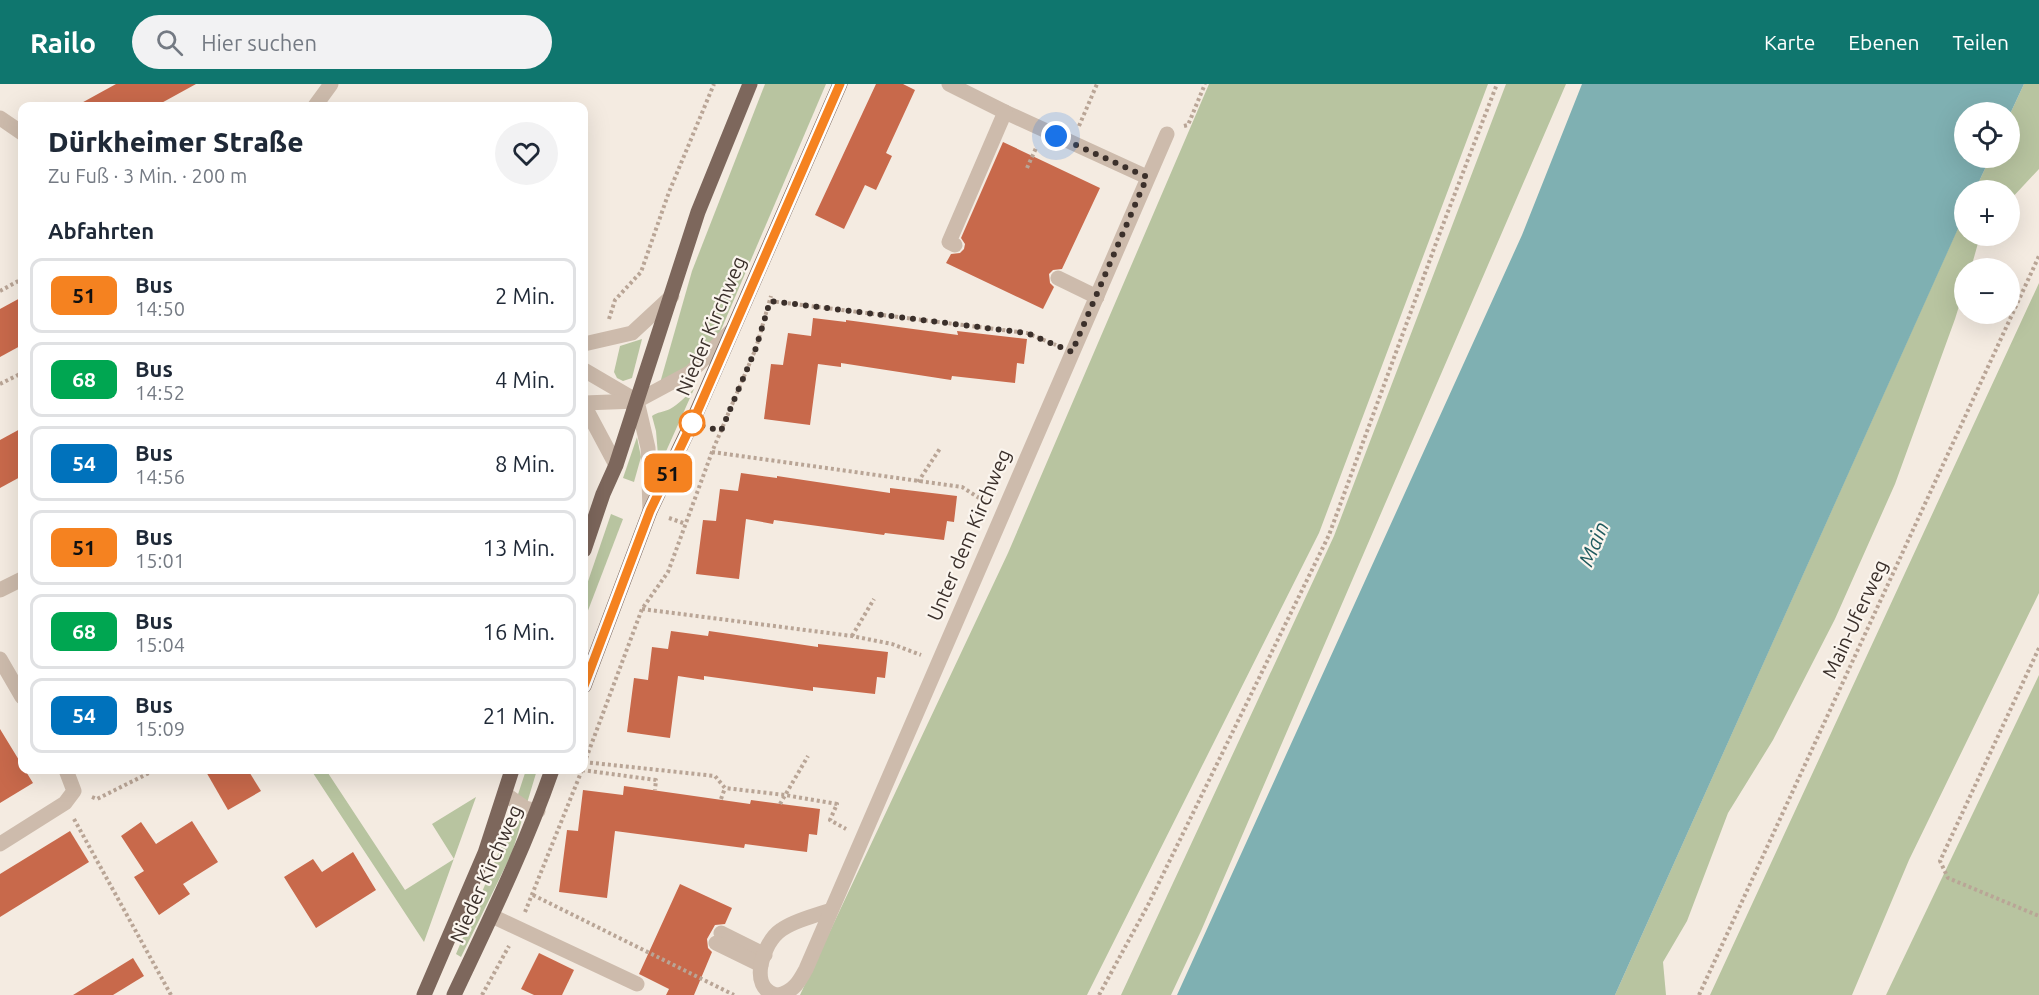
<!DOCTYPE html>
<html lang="de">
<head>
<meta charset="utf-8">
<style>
  body { margin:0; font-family:Ubuntu,sans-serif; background:#f2f2f3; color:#1f2937; height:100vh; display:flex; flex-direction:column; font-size:22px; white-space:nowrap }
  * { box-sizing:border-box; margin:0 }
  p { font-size:20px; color:#747a83 }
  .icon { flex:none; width:33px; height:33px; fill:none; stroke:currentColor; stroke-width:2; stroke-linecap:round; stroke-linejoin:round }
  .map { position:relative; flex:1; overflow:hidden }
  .sheet { position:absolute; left:18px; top:18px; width:570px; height:672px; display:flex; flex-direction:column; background:#fff; border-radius:12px; box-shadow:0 6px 24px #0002 }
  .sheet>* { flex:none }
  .badge { padding:0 12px; border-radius:9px; font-size:21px; line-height:39px }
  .buttons { position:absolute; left:1954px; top:18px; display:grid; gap:12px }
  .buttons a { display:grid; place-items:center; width:66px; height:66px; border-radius:50%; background:#fff; box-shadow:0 6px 24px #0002; font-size:30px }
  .you { position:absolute; width:30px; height:30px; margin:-15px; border:4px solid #fff; border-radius:50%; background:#1a73e8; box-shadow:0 0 0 9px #1a73e833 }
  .map>.badge { position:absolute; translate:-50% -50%; box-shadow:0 0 0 3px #fff }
  h2 { padding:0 30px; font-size:22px; line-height:54px }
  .round { display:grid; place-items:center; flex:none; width:63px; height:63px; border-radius:32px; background:#f2f2f3 }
  .head { display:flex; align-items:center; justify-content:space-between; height:102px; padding:0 30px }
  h1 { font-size:28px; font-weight:800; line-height:45px }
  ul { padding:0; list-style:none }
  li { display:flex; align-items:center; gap:18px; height:75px; margin:0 12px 9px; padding:0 18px; border:3px solid #e0e1e3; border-radius:12px }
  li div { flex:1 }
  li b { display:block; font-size:22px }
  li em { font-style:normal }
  li .badge { min-width:66px; font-weight:700; text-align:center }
  header { display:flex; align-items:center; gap:36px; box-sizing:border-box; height:84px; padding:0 30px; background:#0f766e; color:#fff }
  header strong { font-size:28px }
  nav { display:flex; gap:33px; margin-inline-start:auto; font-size:21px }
  .search { width:420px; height:54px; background:#f2f2f3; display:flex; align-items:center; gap:15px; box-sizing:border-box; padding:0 21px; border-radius:33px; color:#747a83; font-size:22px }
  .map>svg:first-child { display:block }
  .green { fill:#b8c4a0 }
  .water { fill:#7fb0b2 }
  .building { fill:#c8694b }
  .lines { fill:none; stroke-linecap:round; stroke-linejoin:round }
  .path { stroke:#b9a596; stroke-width:4; stroke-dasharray:3 3; stroke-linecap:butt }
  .minor { stroke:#cdbbac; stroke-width:15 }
  .major { stroke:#7d675c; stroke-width:15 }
  .line-casing { stroke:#fff; stroke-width:14 }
  .line { stroke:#f58220; stroke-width:9 }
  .walk { stroke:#3b302b; stroke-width:6; stroke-dasharray:0 10.8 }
  .stop-dot { fill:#fff; stroke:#f58220; stroke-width:3 }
  .labels { text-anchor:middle; stroke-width:4.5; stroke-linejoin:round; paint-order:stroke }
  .street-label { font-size:20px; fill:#3b302b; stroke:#fbf5ee }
  .water-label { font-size:21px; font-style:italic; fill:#1f5a5e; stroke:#fbf5ee }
</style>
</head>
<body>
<header>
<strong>Railo</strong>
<div class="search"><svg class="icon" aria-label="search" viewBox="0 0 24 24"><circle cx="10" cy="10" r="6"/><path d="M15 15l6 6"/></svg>Hier suchen</div>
<nav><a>Karte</a><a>Ebenen</a><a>Teilen</a></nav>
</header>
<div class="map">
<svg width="2039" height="911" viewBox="0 0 2039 911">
  <rect width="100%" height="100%" fill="#f4ebe1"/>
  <g class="green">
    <path d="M765 0H826L718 253 690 282 660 299 692 187Z"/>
    <path d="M1209 0H1488L1319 449 1087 911H800L1008 469Z"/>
    <path d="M1506 0H1566L1201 847 1171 911H1121L1334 452Z"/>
    <path d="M2024 0H2039V85L2010 116V106H1975L1990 74H2010V30Z"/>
    <path d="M1965 128V152H1980L1971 184H1965V203L1955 235 1895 400 1835 535 1773 656 1728 729 1687 837 1663 878 1666 911H1615Z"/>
    <path d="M2039 199V509L1909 776 1852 911H1710Z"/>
    <path d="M642 255 632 294 623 297 617 294 614 288 620 262Z"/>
    <path d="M694 305 659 383 656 347 652 332C657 328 664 328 670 325 679 320 686 312 694 305Z"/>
    <path d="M637 353 641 373 634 398 623 394Z"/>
    <path d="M611 430 623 435 584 537V509Z"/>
    <path d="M2039 591V911H1886Z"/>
    <path d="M311 686H326L405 806 454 775 432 740 476 713 424 858Z"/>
    <path d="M526 686H537L512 769 461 873 456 870 500 765Z"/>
  </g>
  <path class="water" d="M1582 0H2024L2010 30V28H1965V74H1990L1975 106H1965V129L1615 911H1177L1522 151Z"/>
  <g class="building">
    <path d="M116 0H196L156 22H76Z"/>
    <path d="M876 0H903L915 6 886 69 892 72 876 106 865 101 844 145 815 131Z"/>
    <path d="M1003 58 1100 104 1062 185 1053 186 1049 190 1050 199 1054 203 1043 225 946 179 951 170 960 169 964 165 965 160 961 154Z"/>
    <path d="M22 213V261L0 273V225Z"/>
    <path d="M813 234 846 238V236L958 251 957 247 1027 255 1024 280 1017 279 1015 299 952 292 951 296 841 279V283L818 280 810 341 764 335 771 280 783 281 788 249 811 252Z"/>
    <path d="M22 344V392L0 404V356Z"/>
    <path d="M741 389 777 394V392L890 409V404L957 412 954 438 947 437 944 456 885 449 884 451 774 436 773 440 746 435 739 495 696 490 703 436 716 437 720 405 738 407Z"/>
    <path d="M671 547 708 552 709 547 818 563V560L888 568 885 594 877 593 875 610 813 603V607L704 592V596L678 592 670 654 627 648 634 594 648 596 652 563 668 565Z"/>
    <path d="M0 645 22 681V686H25L33 699 0 719Z"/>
    <path d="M205 686H248L261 707 228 726Z"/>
    <path d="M624 702 750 720 751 716 820 725 817 751 809 750 807 768 745 760 744 764 615 747 607 814 559 808 567 746 578 747 583 706 623 711Z"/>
    <path d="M192 737 218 778 183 800 190 810 159 831 134 793 144 787 121 752 141 738 156 760Z"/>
    <path d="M70 747 89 778 0 833V790Z"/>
    <path d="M353 768 376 806 316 844 284 793 313 775 322 788Z"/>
    <path d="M680 800 732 824 725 840 715 841 707 855 708 864 712 868 694 911H666L669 905 639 890Z"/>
    <path d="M539 869 574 886 562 911H534L521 905Z"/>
    <path d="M133 874 144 892 113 911H73Z"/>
  </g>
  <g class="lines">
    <g class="path">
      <path d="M1079 42 1097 0"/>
      <path d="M1184 42 1188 41 1205 0"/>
      <path d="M1027 84 1036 64"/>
      <path d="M0 207 22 195"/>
      <path d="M770 217 1027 249 1056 261"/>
      <path d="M609 235 615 216 641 188 669 108 714 0"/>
      <path d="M0 300 22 289"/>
      <path d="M712 368 962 403 987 419"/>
      <path d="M918 398 941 363"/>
      <path d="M669 434 686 440"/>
      <path d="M642 525 852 552 892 560 921 571"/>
      <path d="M852 552 874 515"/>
      <path d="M2039 564 1940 777 1948 794 2039 832"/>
      <path d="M584 678 715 692 725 704 785 711 837 720 830 736 846 745"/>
      <path d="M584 680 642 525 668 488 712 368 756 264 771 212"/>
      <path d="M582 686 656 696 655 706"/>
      <path d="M92 713 97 715 155 686"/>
      <path d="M721 715 725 704"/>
      <path d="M780 720 808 672"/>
      <path d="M74 735 171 911"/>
      <path d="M533 811 734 911"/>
      <path d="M525 828 582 686"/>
      <path d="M482 911 509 862"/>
      <path d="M1099 911 1148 821 1329 451 1439 151 1497 0"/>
      <path d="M1699 911 2039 172"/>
    </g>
    <g class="minor">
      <path d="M949 0 1005 28 1147 93"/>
      <path d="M315 22 331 0"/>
      <path d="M0 34 22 49"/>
      <path d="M955 161 949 158 1005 28"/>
      <path d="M1058 194 1097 213"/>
      <path d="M584 260 632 249 672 212"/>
      <path d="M584 286 637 317 648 364 650 427"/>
      <path d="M584 319 637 317 691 288 730 248"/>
      <path d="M584 321 616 381"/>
      <path d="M0 506 22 495"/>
      <path d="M0 575 22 613"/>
      <path d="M505 710 525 724 538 727"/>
      <path d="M0 760 65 719 74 707 66 686"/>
      <path d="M492 832 637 900"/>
      <path d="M721 849 765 871"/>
      <path d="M716 859 761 881"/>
      <path d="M777 911C747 905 763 858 781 846 795 836 815 832 831 826"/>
      <path d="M779 911C794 907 799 898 806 885L1167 50"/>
    </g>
    <g class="major">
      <path d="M584 466 603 410 616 381 698 128 750 0"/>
      <path d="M584 602 650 427 695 332 840 0"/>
      <path d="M424 911 485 769 512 686"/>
      <path d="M454 911C489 837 525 763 552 686"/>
    </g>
  </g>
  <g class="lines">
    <defs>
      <path id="line" d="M584 602 650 427 695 333 840 0"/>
    </defs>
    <use href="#line" class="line-casing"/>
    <use href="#line" class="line"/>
    <path class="walk" d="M692 339 721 347 756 264 770 217 1027 249 1072 268 1147 93 1056 52"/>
  </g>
  <circle class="stop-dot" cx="692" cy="339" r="12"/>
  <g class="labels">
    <g class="street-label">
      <text transform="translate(711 242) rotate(-67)" y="7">Nieder Kirchweg</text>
      <text transform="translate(969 451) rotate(-67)" y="7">Unter dem Kirchweg</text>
      <text transform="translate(1855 535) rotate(-65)" y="7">Main-Uferweg</text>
      <text transform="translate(486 790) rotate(-66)" y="7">Nieder Kirchweg</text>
    </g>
    <g class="water-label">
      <text transform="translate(1594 460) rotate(-67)" y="7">Main</text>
    </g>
  </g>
</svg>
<div class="buttons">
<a><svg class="icon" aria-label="locate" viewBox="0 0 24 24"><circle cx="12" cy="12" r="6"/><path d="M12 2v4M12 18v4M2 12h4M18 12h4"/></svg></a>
<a>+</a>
<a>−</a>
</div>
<div class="you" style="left:1056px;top:52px"></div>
<b class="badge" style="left:668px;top:389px;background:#f58220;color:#111">51</b>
<section class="sheet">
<div class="head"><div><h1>Dürkheimer Straße</h1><p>Zu Fuß · 3 Min. · 200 m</p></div><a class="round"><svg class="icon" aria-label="heart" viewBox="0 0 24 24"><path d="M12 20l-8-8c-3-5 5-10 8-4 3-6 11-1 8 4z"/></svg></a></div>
<h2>Abfahrten</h2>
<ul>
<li><span class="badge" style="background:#f58220;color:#111">51</span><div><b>Bus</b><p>14:50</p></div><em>2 Min.</em></li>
<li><span class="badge" style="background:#00a651;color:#fff">68</span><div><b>Bus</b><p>14:52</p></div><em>4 Min.</em></li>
<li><span class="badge" style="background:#0072bc;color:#fff">54</span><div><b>Bus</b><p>14:56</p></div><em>8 Min.</em></li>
<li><span class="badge" style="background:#f58220;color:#111">51</span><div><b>Bus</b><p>15:01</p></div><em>13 Min.</em></li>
<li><span class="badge" style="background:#00a651;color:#fff">68</span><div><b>Bus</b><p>15:04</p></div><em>16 Min.</em></li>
<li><span class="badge" style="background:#0072bc;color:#fff">54</span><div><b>Bus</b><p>15:09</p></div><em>21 Min.</em></li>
</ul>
</section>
</div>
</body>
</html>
